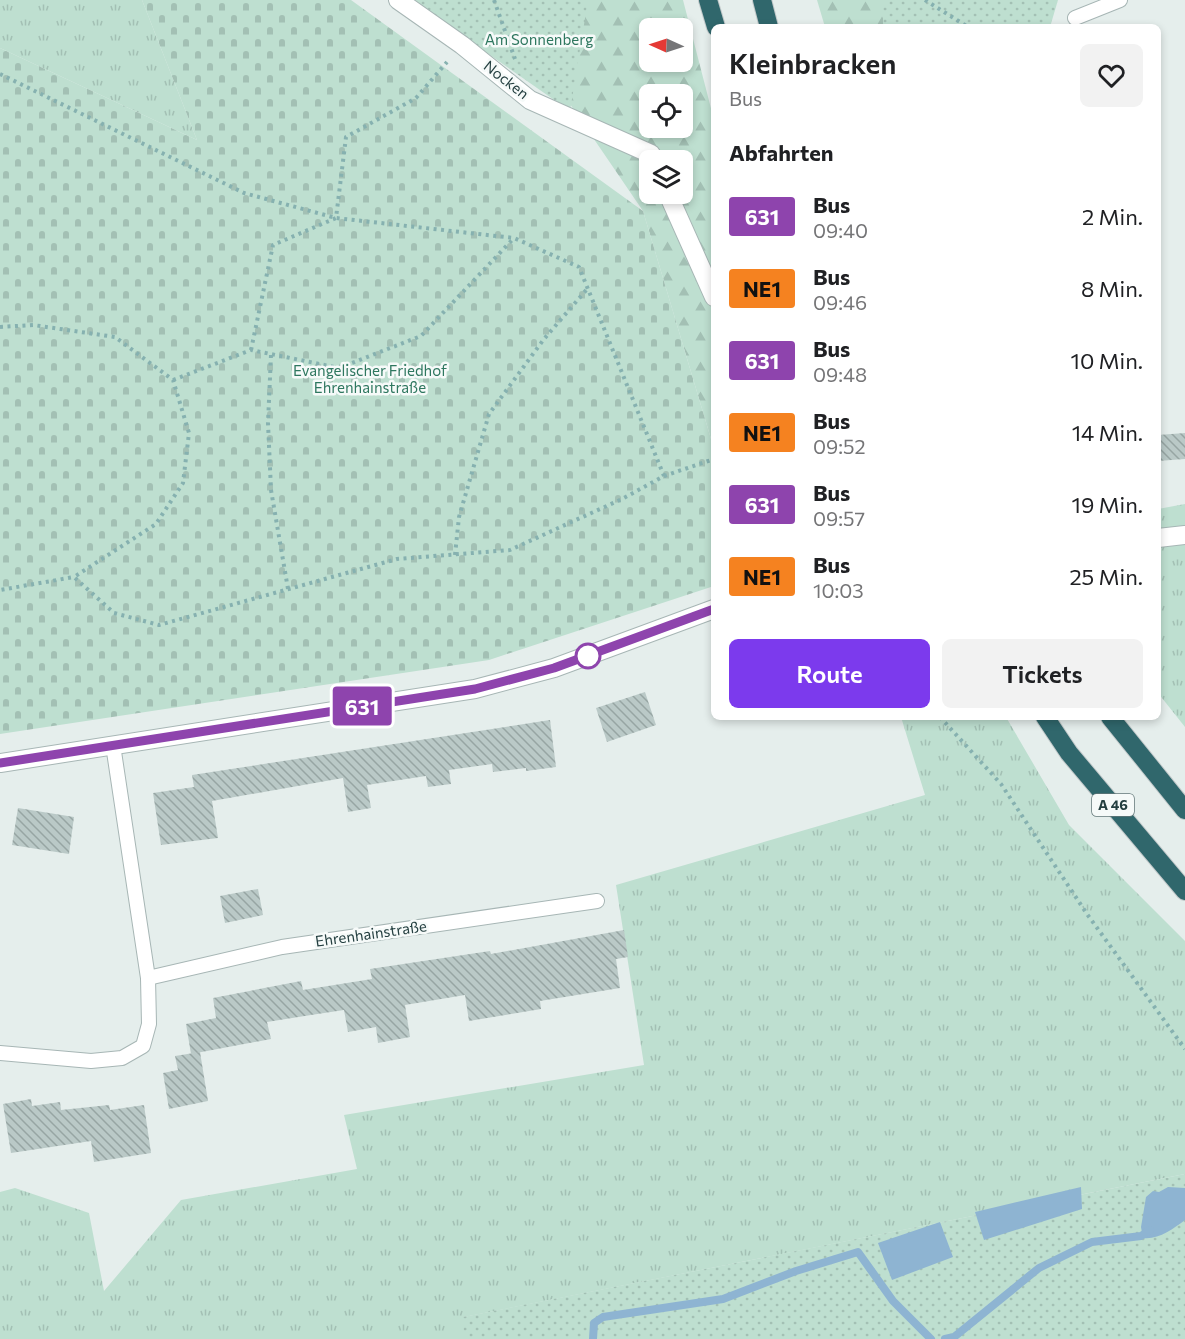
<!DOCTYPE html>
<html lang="de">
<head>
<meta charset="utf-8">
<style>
  body { margin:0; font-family:Commissioner,sans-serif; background:#f2f2f2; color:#202124; height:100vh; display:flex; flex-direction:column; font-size:22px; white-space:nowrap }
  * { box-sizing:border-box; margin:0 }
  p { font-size:20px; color:#757577 }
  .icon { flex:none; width:33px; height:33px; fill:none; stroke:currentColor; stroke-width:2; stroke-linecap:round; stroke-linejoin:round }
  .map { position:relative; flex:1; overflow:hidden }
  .drawer { position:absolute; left:711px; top:24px; width:450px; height:696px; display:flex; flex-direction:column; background:#fff; border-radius:9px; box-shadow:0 3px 9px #0003 }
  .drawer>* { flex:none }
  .badge { padding:0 12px; border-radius:4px; font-size:21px; line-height:39px }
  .needle { width:39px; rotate:273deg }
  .controls { position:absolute; left:639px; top:18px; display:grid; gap:12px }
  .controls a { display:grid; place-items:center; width:54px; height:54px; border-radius:9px; background:#fff; box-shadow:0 3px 9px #0003; font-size:30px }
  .map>.badge { position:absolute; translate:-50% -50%; box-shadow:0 0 0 3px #fff }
  h2 { padding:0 18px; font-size:22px; line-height:54px }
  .round { display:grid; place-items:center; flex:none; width:63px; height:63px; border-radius:9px; background:#f2f2f2 }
  .summary { display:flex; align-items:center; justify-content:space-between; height:102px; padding:0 18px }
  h1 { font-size:28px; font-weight:600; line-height:45px }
  .button { display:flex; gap:12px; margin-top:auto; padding:12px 18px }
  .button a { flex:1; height:69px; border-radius:9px; background:#7c3aed; color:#fff; font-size:24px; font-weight:600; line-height:69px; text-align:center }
  .button a+a { background:#f2f2f2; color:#202124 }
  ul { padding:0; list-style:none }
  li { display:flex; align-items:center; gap:18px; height:72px; padding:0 18px }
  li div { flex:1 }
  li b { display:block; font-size:22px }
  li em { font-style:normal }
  li .badge { min-width:66px; font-weight:700; text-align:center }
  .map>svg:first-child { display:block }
  .grass { fill:url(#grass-tufts) }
  .forest { fill:url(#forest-firs); fill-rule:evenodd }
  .cemetery { fill:url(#cemetery-stones) }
  .garden { fill:url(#garden-dots) }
  .water { fill:#8eb4d2 }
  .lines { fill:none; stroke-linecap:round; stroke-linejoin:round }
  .stream { stroke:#8eb4d2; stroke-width:8 }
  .building { fill:url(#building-back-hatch) }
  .service-casing { stroke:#a7b6b5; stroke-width:16 }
  .minor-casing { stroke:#a7b6b5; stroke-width:20 }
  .motorway-casing { stroke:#c2c9ca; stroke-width:20 }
  .path { stroke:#86b1b0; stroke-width:4; stroke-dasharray:3 4.5; stroke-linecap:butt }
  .service { stroke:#fff; stroke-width:14 }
  .minor { stroke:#fff; stroke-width:18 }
  .motorway { stroke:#30676c; stroke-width:18 }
  .line-casing { stroke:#fff; stroke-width:14 }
  .line { stroke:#8e44ad; stroke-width:9 }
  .stop-dot { fill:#fff; stroke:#8e44ad; stroke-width:3 }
  .labels { text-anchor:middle; stroke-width:5; stroke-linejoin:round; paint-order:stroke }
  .shield { fill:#f6faf9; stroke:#637778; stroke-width:1.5 }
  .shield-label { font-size:14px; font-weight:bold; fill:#243f40 }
  .park-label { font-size:15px; fill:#2e775f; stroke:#f6faf9 }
  .street-label { font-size:15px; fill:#243f40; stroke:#f6faf9 }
</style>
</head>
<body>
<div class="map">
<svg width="1185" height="1339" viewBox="0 0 1185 1339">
  <defs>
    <pattern id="grass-tufts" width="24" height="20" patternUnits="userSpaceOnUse" patternTransform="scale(1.5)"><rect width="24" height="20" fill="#bedfd0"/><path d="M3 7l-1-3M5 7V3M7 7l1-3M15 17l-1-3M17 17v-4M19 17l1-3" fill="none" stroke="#a3c0b4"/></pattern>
    <pattern id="forest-firs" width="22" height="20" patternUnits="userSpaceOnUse" patternTransform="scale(1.5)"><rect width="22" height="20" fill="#bedfd0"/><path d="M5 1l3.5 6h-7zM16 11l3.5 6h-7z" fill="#a3c0b4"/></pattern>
    <pattern id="cemetery-stones" width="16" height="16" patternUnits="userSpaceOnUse" patternTransform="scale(1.5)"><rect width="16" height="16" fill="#bedfd0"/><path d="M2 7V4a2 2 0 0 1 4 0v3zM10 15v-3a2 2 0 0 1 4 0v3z" fill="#a3c0b4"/></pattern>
    <pattern id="garden-dots" width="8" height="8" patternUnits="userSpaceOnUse" patternTransform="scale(1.5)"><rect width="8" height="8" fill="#bedfd0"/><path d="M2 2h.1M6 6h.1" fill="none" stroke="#a3c0b4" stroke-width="1.8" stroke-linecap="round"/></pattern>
    <pattern id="building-back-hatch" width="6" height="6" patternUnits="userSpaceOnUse" patternTransform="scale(1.5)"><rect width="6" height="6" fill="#bac9c7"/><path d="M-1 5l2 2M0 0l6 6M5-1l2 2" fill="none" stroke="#97a5a3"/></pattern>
  </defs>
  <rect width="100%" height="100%" fill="#e5eeec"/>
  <g class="grass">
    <path d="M0 0H142L197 140 0 48Z"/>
    <path d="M1185 504V727L1158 693V509Z"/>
    <path d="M901 717H1006L1069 825 1185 941V1174L464 1317V1339H0V1192L15 1188 89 1213 104 1291 181 1200 357 1169 344 1115 644 1065 616 885 925 795Z"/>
  </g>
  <g class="forest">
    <path d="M584 0H683L714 120V449L643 211 570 104ZM650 28H682V62H650ZM650 94H682V128H650ZM650 160H682V194H650Z"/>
    <path d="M817 0H883V27H825Z"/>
  </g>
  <path class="cemetery" d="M142 0H351L643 211 714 449V586L489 660 0 734V48L197 140Z"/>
  <g class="garden">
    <path d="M411 0H586L587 6 570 111Z"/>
    <path d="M883 0H1058L1050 27H883Z"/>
    <path d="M1185 1174V1339H464L463 1317Z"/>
  </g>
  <g class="water">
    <path d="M1081 1187 1082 1209 984 1240 975 1212Z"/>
    <path d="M1168 1187 1185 1188V1220C1173 1229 1158 1240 1143 1238L1141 1227 1146 1197 1153 1191 1159 1192Z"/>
    <path d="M940 1222 953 1257 892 1280 878 1243Z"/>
  </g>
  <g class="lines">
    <g class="stream">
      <path d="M593 1339 594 1323 603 1317 723 1299 796 1271 858 1252 893 1301 931 1339"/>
      <path d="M945 1339 954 1337 1039 1268 1092 1242 1141 1236 1150 1230"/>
    </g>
  </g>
  <g class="building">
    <path d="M1185 433V459L1158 461V435Z"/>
    <path d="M645 692 656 725 607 742 596 708Z"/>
    <path d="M550 720 556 767 526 771V768L493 772 492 764 449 770 451 784 428 787 426 776 367 785 371 808 348 812 343 778 212 801 218 838 161 845 153 793 194 787 192 775Z"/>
    <path d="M18 808 74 817 69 854 12 845Z"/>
    <path d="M258 889 263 915 225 923 220 896Z"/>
    <path d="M624 930 628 957 616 959 620 988 540 1001 541 1009 469 1021 465 995 405 1005 410 1037 378 1043 376 1027 348 1032 344 1010 311 1015 267 1022 271 1039 191 1054 186 1024 216 1018 213 998 301 981 303 990 372 979 370 969 490 951 491 954Z"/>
    <path d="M200 1052 208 1101 169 1109 163 1073 178 1070 175 1056Z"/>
    <path d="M31 1099 32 1106 60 1102 61 1110 109 1105 110 1110 144 1105 151 1153 94 1162 91 1141 11 1153 3 1104Z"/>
  </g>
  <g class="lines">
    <defs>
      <g id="service">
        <path d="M1075 18 1120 0"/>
        <path d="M148 978 282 947 597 901"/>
        <path d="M0 1053 91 1061 122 1058 143 1046 149 1024 148 978 113 745"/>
      </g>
      <g id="minor">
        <path d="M398 0 462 45 530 100 651 154 654 160"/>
        <path d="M668 194 714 297"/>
        <path d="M1158 538 1185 535"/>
        <path d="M0 763 475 689 554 668 714 609"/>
      </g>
      <g id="motorway">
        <path d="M708 0 716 27"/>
        <path d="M762 0 769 27"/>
        <path d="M1045 717 1069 753 1185 891"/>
        <path d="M1110 717 1185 810"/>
      </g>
    </defs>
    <use href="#service" class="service-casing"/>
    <use href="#minor" class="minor-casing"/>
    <use href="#motorway" class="motorway-casing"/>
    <g class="path">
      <path d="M494 0 515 59"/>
      <path d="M925 0 968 27"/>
      <path d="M0 74 244 193 336 218 514 238 579 267 664 476 622 499 510 550 397 559 159 625 114 613 74 577 0 590"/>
      <path d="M0 327 33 325 115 337 173 380 189 433 183 483 156 524 74 577"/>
      <path d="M251 350 273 245 336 218 346 137 416 98 447 62"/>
      <path d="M271 355 268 423 271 490 288 589"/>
      <path d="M173 380 251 350 339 368 421 336 514 238"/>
      <path d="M664 476 714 459"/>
      <path d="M455 555 459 517 489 414 544 339 588 288"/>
      <path d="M940 717 1001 784 1087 914 1185 1049"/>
    </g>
    <use href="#service" class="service"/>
    <use href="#minor" class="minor"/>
    <use href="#motorway" class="motorway"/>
  </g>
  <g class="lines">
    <defs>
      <path id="line" d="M0 763 475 689 554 668 714 609"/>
    </defs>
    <use href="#line" class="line-casing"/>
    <use href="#line" class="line"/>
  </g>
  <circle class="stop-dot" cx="588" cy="656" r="12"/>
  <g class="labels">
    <rect class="shield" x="1092" y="794" width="42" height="22" rx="4.5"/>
    <g class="shield-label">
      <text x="1113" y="810">A 46</text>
    </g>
    <g class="park-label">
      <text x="539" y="45">Am Sonnenberg</text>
      <text x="370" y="376">Evangelischer Friedhof<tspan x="370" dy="17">Ehrenhainstraße</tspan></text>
    </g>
    <g class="street-label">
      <text transform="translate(506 80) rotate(38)" y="5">Nocken</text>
      <text transform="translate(371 934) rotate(-8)" y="5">Ehrenhainstraße</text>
    </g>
  </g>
</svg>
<div class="controls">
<a><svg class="needle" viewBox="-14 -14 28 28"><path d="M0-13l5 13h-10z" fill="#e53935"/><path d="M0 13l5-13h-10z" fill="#757577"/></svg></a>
<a><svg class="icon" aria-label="locate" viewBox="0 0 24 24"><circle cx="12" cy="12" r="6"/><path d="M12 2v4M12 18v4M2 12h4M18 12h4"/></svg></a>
<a><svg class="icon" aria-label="layers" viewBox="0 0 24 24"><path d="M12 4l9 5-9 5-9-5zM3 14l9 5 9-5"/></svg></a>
</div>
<b class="badge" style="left:362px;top:706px;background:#8e44ad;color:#fff">631</b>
<section class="drawer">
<div class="summary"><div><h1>Kleinbracken</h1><p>Bus</p></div><a class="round"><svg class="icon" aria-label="heart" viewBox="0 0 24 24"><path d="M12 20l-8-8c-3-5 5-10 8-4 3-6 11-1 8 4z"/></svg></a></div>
<h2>Abfahrten</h2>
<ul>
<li><span class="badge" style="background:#8e44ad;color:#fff">631</span><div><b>Bus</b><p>09:40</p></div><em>2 Min.</em></li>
<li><span class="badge" style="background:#f58220;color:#111">NE1</span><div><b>Bus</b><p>09:46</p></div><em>8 Min.</em></li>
<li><span class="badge" style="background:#8e44ad;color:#fff">631</span><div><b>Bus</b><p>09:48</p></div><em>10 Min.</em></li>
<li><span class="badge" style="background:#f58220;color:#111">NE1</span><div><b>Bus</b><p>09:52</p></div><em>14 Min.</em></li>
<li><span class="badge" style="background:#8e44ad;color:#fff">631</span><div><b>Bus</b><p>09:57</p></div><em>19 Min.</em></li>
<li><span class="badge" style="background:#f58220;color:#111">NE1</span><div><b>Bus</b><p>10:03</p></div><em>25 Min.</em></li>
</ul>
<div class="button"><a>Route</a><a>Tickets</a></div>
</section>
</div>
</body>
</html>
